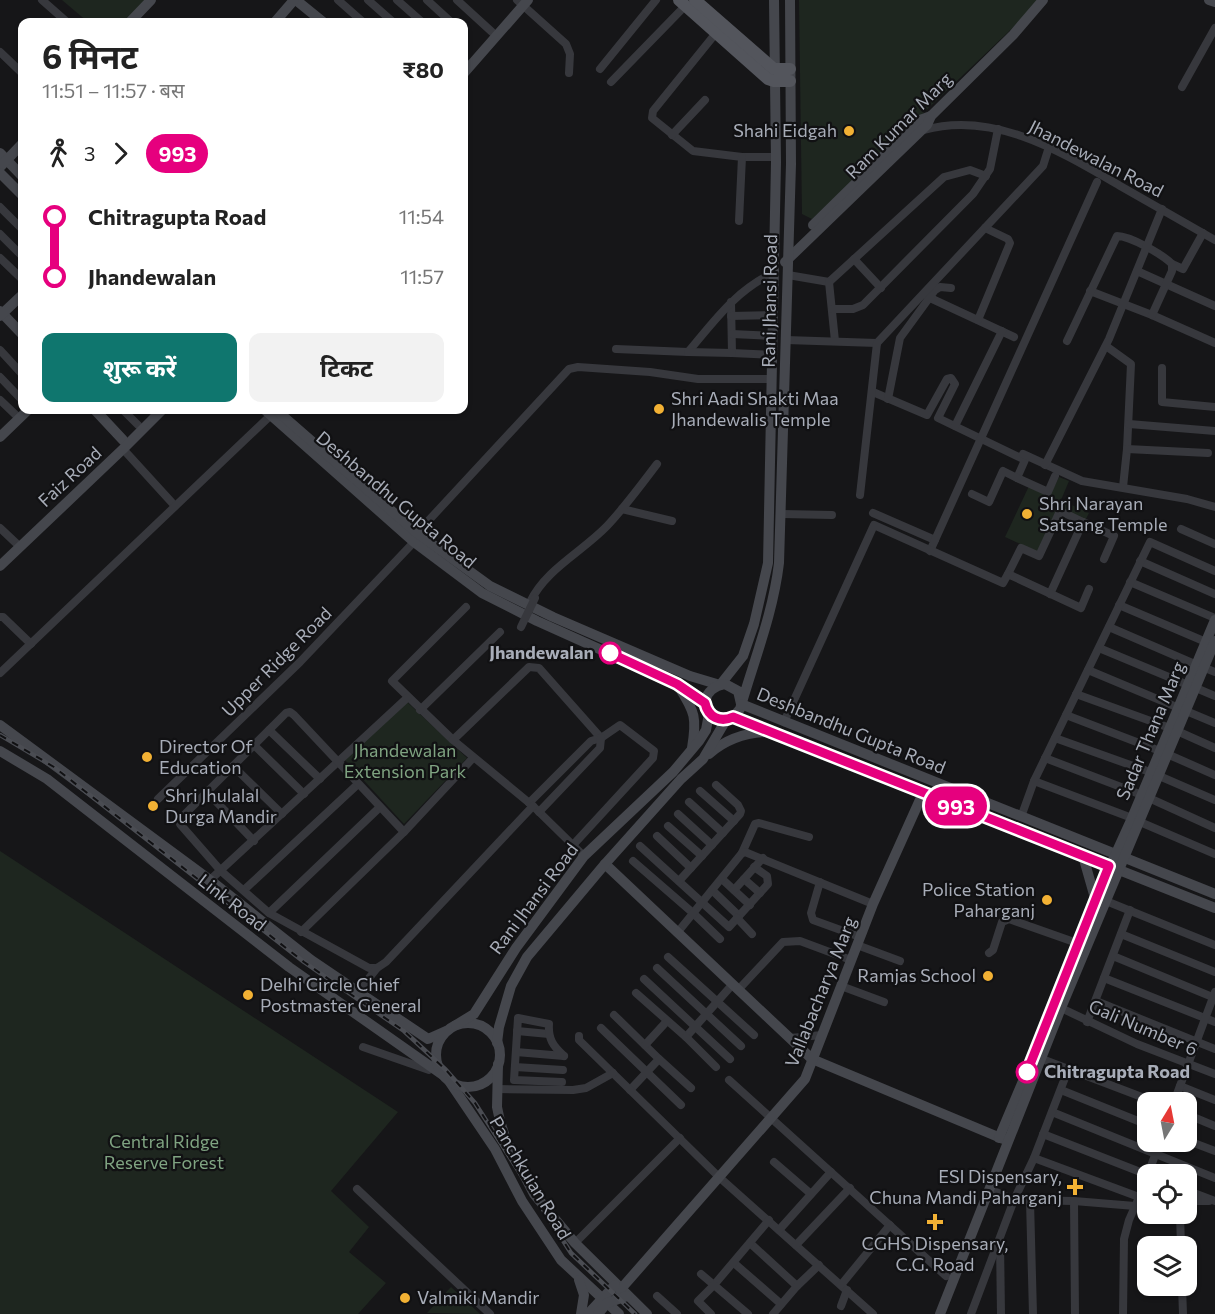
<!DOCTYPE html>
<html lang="hi">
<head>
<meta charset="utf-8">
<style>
  body { margin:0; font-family:Commissioner,"Noto Sans Devanagari",sans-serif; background:#f2f2f2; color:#222; height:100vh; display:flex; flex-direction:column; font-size:22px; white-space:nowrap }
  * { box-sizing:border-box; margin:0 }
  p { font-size:20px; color:#767676 }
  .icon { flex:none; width:33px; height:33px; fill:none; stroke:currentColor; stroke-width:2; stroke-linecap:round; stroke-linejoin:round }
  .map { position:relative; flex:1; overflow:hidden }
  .drawer { position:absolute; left:18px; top:18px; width:450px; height:396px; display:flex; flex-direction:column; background:#fff; border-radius:12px; box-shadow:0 2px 4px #0004 }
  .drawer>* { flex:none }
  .badge { padding:0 12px; border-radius:20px; font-size:21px; line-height:39px }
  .needle { width:39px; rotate:10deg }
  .buttons { position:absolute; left:1137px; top:1092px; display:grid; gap:12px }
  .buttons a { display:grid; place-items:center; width:60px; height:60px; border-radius:12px; background:#fff; box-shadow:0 2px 4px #0004; font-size:30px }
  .map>.badge { position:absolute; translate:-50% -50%; box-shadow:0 0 0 3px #fff }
  .legs { display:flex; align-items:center; gap:9px; height:66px; padding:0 24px; font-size:20px }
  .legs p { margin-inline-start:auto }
  .summary { display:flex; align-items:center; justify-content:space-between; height:102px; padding:0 24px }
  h1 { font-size:33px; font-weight:700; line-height:45px }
  .button { display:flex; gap:12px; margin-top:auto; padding:12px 24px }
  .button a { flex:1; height:69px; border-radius:12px; background:#0f766e; color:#fff; font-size:24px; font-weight:700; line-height:69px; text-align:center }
  .button a+a { background:#f2f2f2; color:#222 }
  ul { padding:0 24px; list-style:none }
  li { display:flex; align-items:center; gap:21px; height:60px; font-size:22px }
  li i { display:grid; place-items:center; width:9px; height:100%; margin:0 8px; background:currentColor }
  li i::after { content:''; width:15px; height:15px; margin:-8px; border:4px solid; border-radius:50%; background:#fff }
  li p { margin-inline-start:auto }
  li:first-child i { background:linear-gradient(#0000 50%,currentColor 0) }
  li:last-child i { background:linear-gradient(currentColor 50%,#0000 0) }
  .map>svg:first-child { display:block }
  .green { fill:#1e261f }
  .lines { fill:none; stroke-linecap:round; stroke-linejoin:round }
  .street { stroke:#37383d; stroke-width:8 }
  .secondary { stroke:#45474d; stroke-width:10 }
  .primary { stroke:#53555c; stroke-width:12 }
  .rail-casing { stroke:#4a4c52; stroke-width:4.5 }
  .rail { stroke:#111113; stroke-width:2; stroke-dasharray:7; stroke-linecap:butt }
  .street-bridge { stroke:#37383d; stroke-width:8 }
  .line-1-casing { stroke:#fff; stroke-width:14 }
  .line-1 { stroke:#e6007e; stroke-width:9 }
  .poi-dot { fill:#f2b134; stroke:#111113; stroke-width:2 }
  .stop-1-dot { fill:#fff; stroke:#e6007e; stroke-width:3 }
  .labels { text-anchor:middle; stroke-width:4.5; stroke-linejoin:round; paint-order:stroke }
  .street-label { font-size:18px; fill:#a8adb8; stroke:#111113 }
  .poi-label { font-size:18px; fill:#a8adb8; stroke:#111113; text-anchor:start }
  .stop-label { font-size:18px; font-weight:bold; fill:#a8adb8; stroke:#111113; text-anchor:end }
  .park-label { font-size:18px; fill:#7fa381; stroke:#111113 }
</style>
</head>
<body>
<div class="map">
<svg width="1215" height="1314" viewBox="0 0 1215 1314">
  <rect width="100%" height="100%" fill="#161618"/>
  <g class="green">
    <path d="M62 0H147L128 22H88Z"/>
    <path d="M799 0H1042L812 219 802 214Z"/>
    <path d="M1059 477 1069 481 1061 500 1089 513 1085 521 1058 509 1038 552 1005 537 1029 486 1050 495Z"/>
    <path d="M407 702 467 758 404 824 345 760Z"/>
    <path d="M0 851 398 1112 331 1191 369 1227 349 1252 386 1283 358 1314H0Z"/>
    <path d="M451 1287 480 1314 427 1313Z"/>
  </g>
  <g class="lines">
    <g class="street">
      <path d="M42 0 67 22"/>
      <path d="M338 0 363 22"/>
      <path d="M368 0 393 22"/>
      <path d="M397 0 422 22"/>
      <path d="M427 0 451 22"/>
      <path d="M457 0 492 32"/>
      <path d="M517 0 566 44 570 54 569 73"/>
      <path d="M716 33 653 111 652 118 693 151 742 157H776"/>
      <path d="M0 52 22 73"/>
      <path d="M464 61 465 62"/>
      <path d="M600 69 656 0"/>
      <path d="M611 82 685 6"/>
      <path d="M1182 87 1215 28"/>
      <path d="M924 130C995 110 1063 153 1122 187 1153 205 1184 222 1215 240"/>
      <path d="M672 135 705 100"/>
      <path d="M0 207 22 229"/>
      <path d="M739 221 742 157"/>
      <path d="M0 234 22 256"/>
      <path d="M0 258 22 279"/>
      <path d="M854 259 881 288"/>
      <path d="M1172 264 1183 269 1203 233"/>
      <path d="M1137 271 1215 306"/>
      <path d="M788 275 829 282"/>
      <path d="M829 282 944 177 970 170 986 176"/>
      <path d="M829 282 835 341"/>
      <path d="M1090 291 1152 315 1215 343"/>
      <path d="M928 297 1014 337"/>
      <path d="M731 302 732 353 773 355"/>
      <path d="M832 309H853L863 305 973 194 990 169 998 129"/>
      <path d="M731 316 773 315"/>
      <path d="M978 320 1010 243 1008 239 985 228"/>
      <path d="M732 334 773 336"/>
      <path d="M786 340 877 343"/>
      <path d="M1067 341 1117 236C1130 236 1162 254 1172 264V271L1152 315"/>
      <path d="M1106 346 1131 364 1127 449 1123 487"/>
      <path d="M616 349 688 352C715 320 736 290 775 272"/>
      <path d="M0 350 22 374"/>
      <path d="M688 352 732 353"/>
      <path d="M1162 368V402L1215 407"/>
      <path d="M0 377 22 400"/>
      <path d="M873 392 927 415 947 379 951 378 955 384 938 418 1025 460 1017 478 1048 492 1055 476"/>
      <path d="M888 399 900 338 935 290 940 287 951 288"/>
      <path d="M0 400 19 418"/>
      <path d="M123 410 138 425"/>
      <path d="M150 410 152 411"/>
      <path d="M1129 424 1215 431"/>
      <path d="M955 426 1002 331"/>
      <path d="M123 449 175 506"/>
      <path d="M1127 449 1208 453"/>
      <path d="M1023 454 1082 481 1187 499 1215 507"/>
      <path d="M1045 465 1109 339 1162 209"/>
      <path d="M972 494 989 502 1003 471 1017 478"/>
      <path d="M860 495 877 343 1043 166 1049 147"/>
      <path d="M622 509 672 521"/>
      <path d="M873 513 935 540"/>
      <path d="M782 514 832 515"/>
      <path d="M0 528 17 544"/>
      <path d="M1181 529 1215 544"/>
      <path d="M417 533 569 369 578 367 650 372 698 379H771"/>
      <path d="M930 551 1097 182"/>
      <path d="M1140 561 1215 594"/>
      <path d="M1008 574 1021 548 1039 556 1060 511 1083 522"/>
      <path d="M1130 582 1215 618"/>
      <path d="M1050 594 1083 522 1114 536 1104 559"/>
      <path d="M530 602C546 569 582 552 607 526 625 507 641 485 657 464"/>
      <path d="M1119 605 1206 642"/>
      <path d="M466 607 392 681 453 740 533 806 584 856"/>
      <path d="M0 617H3L31 644"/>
      <path d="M1109 627 1197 665"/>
      <path d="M1099 648 1188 685"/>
      <path d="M1205 668 1215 672"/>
      <path d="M1088 670 1215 723"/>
      <path d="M0 673 271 415"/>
      <path d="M1196 688 1215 696"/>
      <path d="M1076 694 1170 728"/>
      <path d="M420 710 500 632"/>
      <path d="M1066 715 1160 751"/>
      <path d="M784 722 874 525 1003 583 1008 574 1081 608 1089 589"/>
      <path d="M269 730 320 779"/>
      <path d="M1177 731 1215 748"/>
      <path d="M1055 738 1150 772 1215 800"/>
      <path d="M453 740 529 667 539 668 601 738"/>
      <path d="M254 745 304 794"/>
      <path d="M1167 754 1215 775"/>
      <path d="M1045 758 1142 795"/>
      <path d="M233 766 282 814"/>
      <path d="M1034 781 1132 818"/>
      <path d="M700 791 734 821"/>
      <path d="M207 792 254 841"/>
      <path d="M1149 798 1215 828"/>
      <path d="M158 799 300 662 414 542"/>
      <path d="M689 802 723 833"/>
      <path d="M529 803 591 741 601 738 620 725 654 751 653 758 573 845"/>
      <path d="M539 812 600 748 601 738"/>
      <path d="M678 814 712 845"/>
      <path d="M1021 817 1034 781 1150 542 1215 571"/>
      <path d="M1140 822 1215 854"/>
      <path d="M668 826 702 856"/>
      <path d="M404 832 473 758"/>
      <path d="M657 836 691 868"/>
      <path d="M640 846 729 927 768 884 767 876 754 867"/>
      <path d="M742 853 755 824 759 823 809 837"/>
      <path d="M633 861 693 913 720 939"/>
      <path d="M722 879 750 905"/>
      <path d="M744 879 760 893"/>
      <path d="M210 880 407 698"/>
      <path d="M679 881 740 814 741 811 738 805 716 785"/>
      <path d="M820 882 811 913 813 920 860 937"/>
      <path d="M244 890 358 784"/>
      <path d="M712 890 739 916"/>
      <path d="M734 890 763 858"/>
      <path d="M1106 901 1215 945"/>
      <path d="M269 913 380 807"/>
      <path d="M737 918 752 934"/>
      <path d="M301 932 404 832 294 715 290 712 286 713 181 818 180 824 221 871 269 913 369 968H377L386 962 533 806"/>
      <path d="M677 933 742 853 745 852 873 904"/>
      <path d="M1121 934 1215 972"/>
      <path d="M857 945 900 961"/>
      <path d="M989 953 993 950 1002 922 1009 919 1077 943"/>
      <path d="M1113 956 1215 998"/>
      <path d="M668 957 754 1035"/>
      <path d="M657 968 741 1046"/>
      <path d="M1104 978 1215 1022"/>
      <path d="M644 979 730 1059"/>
      <path d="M841 986 884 1002"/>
      <path d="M738 990 783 942 800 941 851 960"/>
      <path d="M358 992 377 968"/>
      <path d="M636 993 686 1037 732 985"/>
      <path d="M1096 1001 1215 1049"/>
      <path d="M1061 1008 1137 1044 1215 1074"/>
      <path d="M614 1015 659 1059 630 1090"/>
      <path d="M1087 1022 1130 910"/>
      <path d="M601 1028 681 1105"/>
      <path d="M517 1031 549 1034"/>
      <path d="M579 1036V1040L719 1177 873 1314"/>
      <path d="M686 1037 716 1067"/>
      <path d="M790 1038 822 1035"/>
      <path d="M645 1045 667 1021"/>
      <path d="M363 1047 429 1070"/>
      <path d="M516 1052 564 1056"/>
      <path d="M659 1059 691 1088"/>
      <path d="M1042 1059 1155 1102"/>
      <path d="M515 1067 563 1070"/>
      <path d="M729 1080 946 1276"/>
      <path d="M562 1082 514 1080 518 1018 549 1024C548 1039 553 1046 564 1056"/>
      <path d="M1180 1086 1215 1100"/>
      <path d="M497 1089 573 1090 586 1088 613 1073"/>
      <path d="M1061 1090 1148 1125"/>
      <path d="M1174 1102 1215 992"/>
      <path d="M1052 1112 1215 1178"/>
      <path d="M1186 1114 1215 1126"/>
      <path d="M1043 1134 1148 1175"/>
      <path d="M1186 1140 1215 1151"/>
      <path d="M1034 1158 1139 1197"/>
      <path d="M774 1162 811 1194"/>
      <path d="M1148 1174 1160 1142"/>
      <path d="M357 1189 490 1314"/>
      <path d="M989 1189 1014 1200 1074 1201 1135 1206 1148 1204"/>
      <path d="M1186 1190 1215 1201"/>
      <path d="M1030 1201 1033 1314"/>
      <path d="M1074 1201 1075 1314"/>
      <path d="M1186 1201H1209"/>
      <path d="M1180 1214 1181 1246"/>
      <path d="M779 1230 831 1172"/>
      <path d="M575 1243 680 1138"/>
      <path d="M750 1243 797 1286"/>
      <path d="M1000 1243 1001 1314"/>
      <path d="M796 1245 850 1188"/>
      <path d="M734 1263 781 1304"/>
      <path d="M701 1274 714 1285 769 1220"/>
      <path d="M841 1285 890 1225"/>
      <path d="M1182 1286 1183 1314"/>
      <path d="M657 1296 677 1314"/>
      <path d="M841 1306 847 1290"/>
      <path d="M711 1314 698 1301 714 1285 748 1314"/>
      <path d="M773 1314 797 1286 819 1265"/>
      <path d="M971 1314 1014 1200 1034 1158 1068 1070"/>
      <path d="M1123 1314 1124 1239 1129 1220 1148 1177"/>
    </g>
    <g class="secondary">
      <path d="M296 0 323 22"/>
      <path d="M1209 0 1215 2"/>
      <path d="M130 22 151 0"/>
      <path d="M275 22 294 0"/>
      <path d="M464 73 528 0"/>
      <path d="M0 153 22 176"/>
      <path d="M0 167 22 144"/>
      <path d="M0 173 22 195"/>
      <path d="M813 225 913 127 920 120 931 116"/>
      <path d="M785 262 927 125 931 116 1013 35 1043 0"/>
      <path d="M0 311 22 334"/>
      <path d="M0 316 22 295"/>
      <path d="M95 410 123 440"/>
      <path d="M265 410 414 542 482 593 537 621 677 684 705 703"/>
      <path d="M276 410 417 533 490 586 553 617 690 676 720 685"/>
      <path d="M0 437 28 410"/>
      <path d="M0 566 123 449 162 410"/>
      <path d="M720 685 743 656 754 624 768 563 776 162 774 0"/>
      <path d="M679 687C695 712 697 718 692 748"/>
      <path d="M741 704 738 691 725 684C702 688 698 711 721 720L733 717 740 709C754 660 773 614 779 563L791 164 790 0"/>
      <path d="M741 704 1215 894"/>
      <path d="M733 717 1215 908"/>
      <path d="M0 725 210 880 311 960 428 1039 446 1031"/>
      <path d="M0 751 47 779 289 967 447 1078 495 1149 522 1201 561 1260 619 1314"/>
      <path d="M709 754C725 740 744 733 766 732"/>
      <path d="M1083 856 1095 898"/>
      <path d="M605 864 812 1059 1003 1139"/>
      <circle cx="468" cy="1055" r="32"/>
      <path d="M456 1025 474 1014 516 948 584 856 673 772 699 741 706 730 709 714"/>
      <path d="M497 1043 499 1027 511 986 527 957 605 864 681 779 703 759 726 720"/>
      <path d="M498 1064 497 1107 500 1121 506 1140 534 1194 575 1243 647 1314"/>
      <path d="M999 1138 1034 1055 1093 904 1132 818 1215 620"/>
      <path d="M579 1280 584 1295 581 1314"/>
      <path d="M620 1290 805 1079 873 904 923 793"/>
      <path d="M588 1314 615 1285"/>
      <path d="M598 1314 607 1303 627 1296"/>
      <path d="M940 1314 1061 1008 1215 641"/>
    </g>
    <g class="primary">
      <path d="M679 0 768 79 774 81H790"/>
      <path d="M695 0 774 69H790"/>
    </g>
    <defs>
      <path id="rail" d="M0 735 54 767 304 962 404 1031 446 1070 475 1103 571 1253 635 1314"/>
    </defs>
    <use href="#rail" class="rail-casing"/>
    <use href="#rail" class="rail"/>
    <path class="street-bridge" d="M521 627 535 598"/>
  </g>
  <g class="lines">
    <defs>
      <path id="line-1" d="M610 653 677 684 705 703C708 717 720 723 733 717L1109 866 1027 1072"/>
    </defs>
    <use href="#line-1" class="line-1-casing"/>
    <use href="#line-1" class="line-1"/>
  </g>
  <g class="poi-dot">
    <circle cx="849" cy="131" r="6"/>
    <circle cx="659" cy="409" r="6"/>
    <circle cx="1027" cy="514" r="6"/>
    <circle cx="147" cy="757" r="6"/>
    <circle cx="153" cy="806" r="6"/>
    <circle cx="1047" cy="900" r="6"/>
    <circle cx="988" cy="976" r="6"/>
    <circle cx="248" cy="995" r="6"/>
    <path d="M1072 1178h6v6h6v6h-6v6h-6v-6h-6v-6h6z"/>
    <path d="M932 1213h6v6h6v6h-6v6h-6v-6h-6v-6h6z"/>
    <circle cx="405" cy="1298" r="6"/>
  </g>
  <g class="stop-1-dot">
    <circle cx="610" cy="653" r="10"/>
    <circle cx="1027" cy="1072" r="10"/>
  </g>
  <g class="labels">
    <g class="street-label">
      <text transform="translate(899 126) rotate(-45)" y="6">Ram Kumar Marg</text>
      <text transform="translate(1096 159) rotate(27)" y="6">Jhandewalan Road</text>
      <text transform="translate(770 301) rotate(-89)" y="6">Rani Jhansi Road</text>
      <text transform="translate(70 477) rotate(-43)" y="6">Faiz Road</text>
      <text transform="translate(396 500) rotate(40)" y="6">Deshbandhu Gupta Road</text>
      <text transform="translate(277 662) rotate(-45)" y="6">Upper Ridge Road</text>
      <text transform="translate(851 731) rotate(22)" y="6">Deshbandhu Gupta Road</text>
      <text transform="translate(1151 731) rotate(-67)" y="6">Sadar Thana Marg</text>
      <text transform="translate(534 899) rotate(-53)" y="6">Rani Jhansi Road</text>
      <text transform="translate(232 903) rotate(38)" y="6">Link Road</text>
      <text transform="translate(821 992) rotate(-68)" y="6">Vallabacharya Marg</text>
      <text transform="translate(1143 1028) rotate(23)" y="6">Gali Number 6</text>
      <text transform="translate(530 1178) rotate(59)" y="6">Panchkuian Road</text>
    </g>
    <g class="poi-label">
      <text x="837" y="137" text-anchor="end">Shahi Eidgah</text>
      <text x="671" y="405">Shri Aadi Shakti Maa<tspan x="671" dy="21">Jhandewalis Temple</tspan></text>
      <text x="1039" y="510">Shri Narayan<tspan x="1039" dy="21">Satsang Temple</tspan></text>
      <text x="159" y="753">Director Of<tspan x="159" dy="21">Education</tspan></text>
      <text x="165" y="802">Shri Jhulalal<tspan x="165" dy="21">Durga Mandir</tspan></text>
      <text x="1035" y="896" text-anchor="end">Police Station<tspan x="1035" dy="21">Paharganj</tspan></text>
      <text x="976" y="982" text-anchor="end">Ramjas School</text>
      <text x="260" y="991">Delhi Circle Chief<tspan x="260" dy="21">Postmaster General</tspan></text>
      <text x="1062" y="1183" text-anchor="end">ESI Dispensary,<tspan x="1062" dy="21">Chuna Mandi Paharganj</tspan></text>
      <text x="935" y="1250" text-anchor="middle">CGHS Dispensary,<tspan x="935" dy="21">C.G. Road</tspan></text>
      <text x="417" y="1304">Valmiki Mandir</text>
    </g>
    <g class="stop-label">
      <text x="594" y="659">Jhandewalan</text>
      <text x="1044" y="1078" text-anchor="start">Chitragupta Road</text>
    </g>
    <g class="park-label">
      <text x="405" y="757">Jhandewalan<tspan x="405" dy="21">Extension Park</tspan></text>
      <text x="164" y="1148">Central Ridge<tspan x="164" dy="21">Reserve Forest</tspan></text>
    </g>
  </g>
</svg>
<div class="buttons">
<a><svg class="needle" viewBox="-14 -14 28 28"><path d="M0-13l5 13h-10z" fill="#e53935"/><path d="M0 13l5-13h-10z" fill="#767676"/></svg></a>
<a><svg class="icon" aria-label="locate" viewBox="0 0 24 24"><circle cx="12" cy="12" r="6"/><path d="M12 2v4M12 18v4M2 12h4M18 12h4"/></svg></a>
<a><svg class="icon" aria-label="layers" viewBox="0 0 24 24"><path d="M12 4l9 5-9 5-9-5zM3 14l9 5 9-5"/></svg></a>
</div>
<b class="badge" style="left:956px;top:806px;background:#e6007e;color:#fff">993</b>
<section class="drawer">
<div class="summary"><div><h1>6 मिनट</h1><p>11:51 – 11:57 · बस</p></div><b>₹80</b></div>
<div class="legs"><svg class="icon" aria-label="walk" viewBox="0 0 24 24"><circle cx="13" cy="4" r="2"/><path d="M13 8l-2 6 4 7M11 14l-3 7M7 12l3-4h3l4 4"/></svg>3<svg class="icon" aria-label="forward" viewBox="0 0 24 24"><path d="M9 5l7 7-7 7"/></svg><b class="badge" style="background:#e6007e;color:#fff">993</b></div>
<ul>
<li><i style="color:#e6007e"></i><b>Chitragupta Road</b><p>11:54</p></li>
<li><i style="color:#e6007e"></i><b>Jhandewalan</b><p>11:57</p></li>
</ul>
<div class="button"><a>शुरू करें</a><a>टिकट</a></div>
</section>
</div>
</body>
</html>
